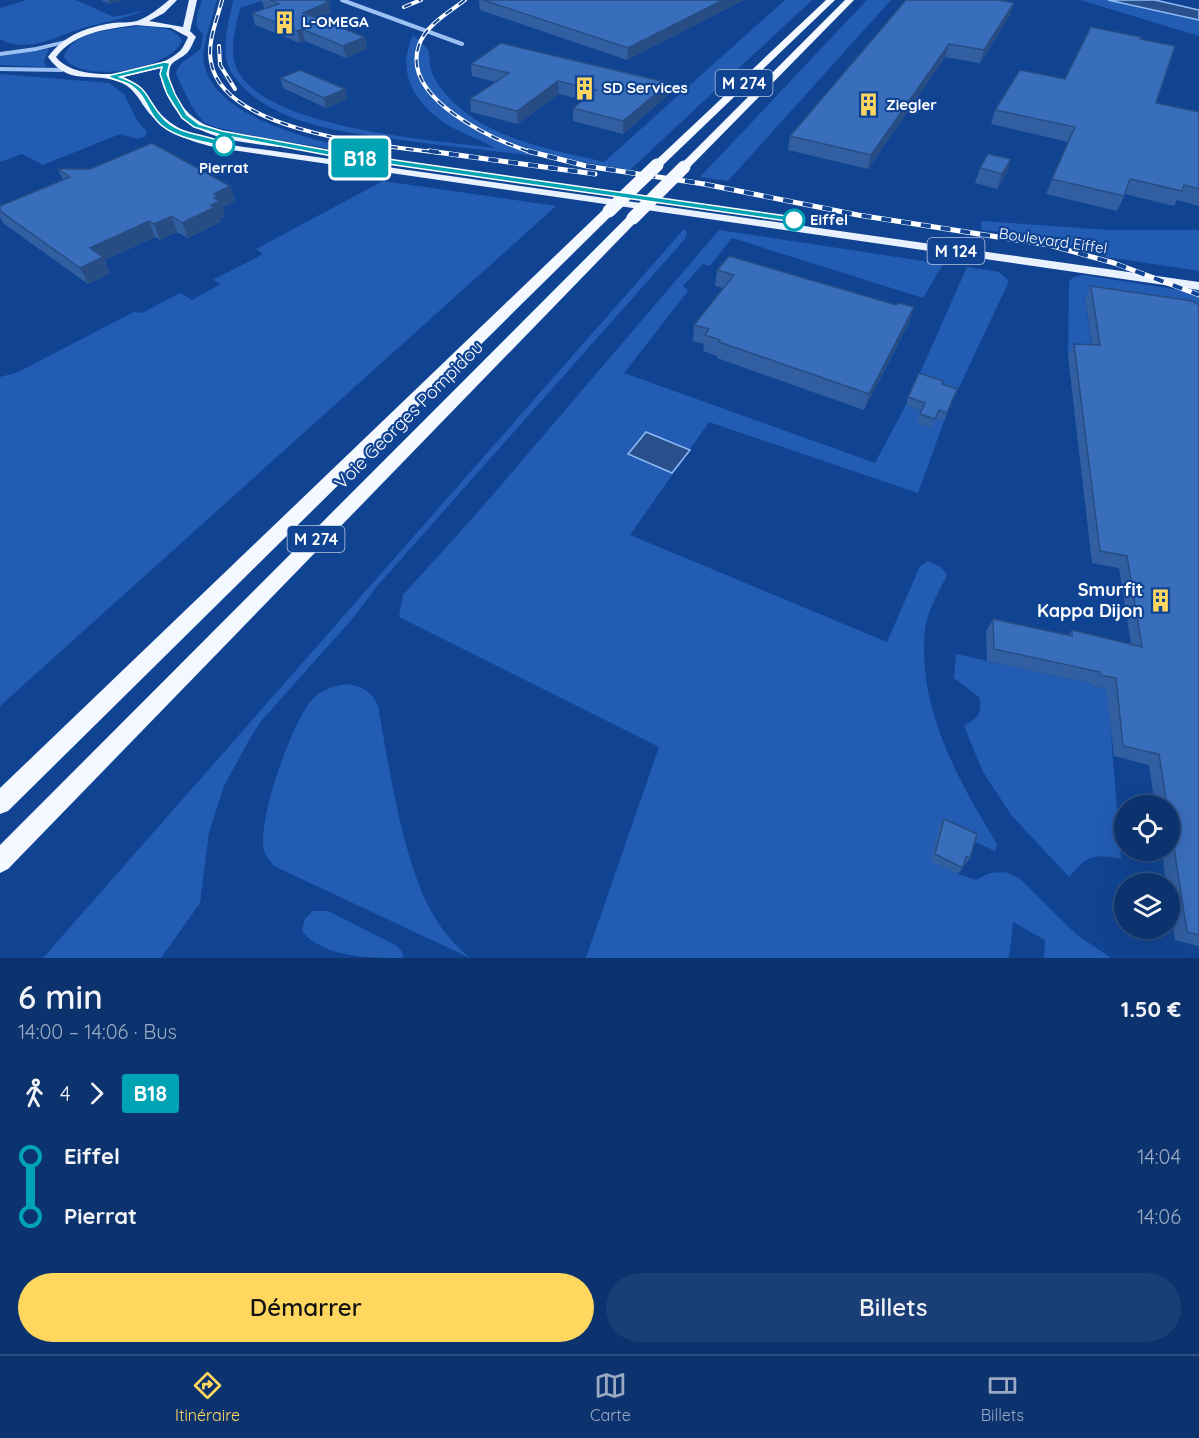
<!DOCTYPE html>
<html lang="fr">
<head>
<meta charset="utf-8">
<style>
  body { margin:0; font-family:Quicksand,sans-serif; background:#1a3f76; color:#f1f3f6; height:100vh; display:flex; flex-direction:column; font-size:22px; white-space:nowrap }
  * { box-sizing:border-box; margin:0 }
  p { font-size:20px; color:#9aaac2 }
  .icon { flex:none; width:33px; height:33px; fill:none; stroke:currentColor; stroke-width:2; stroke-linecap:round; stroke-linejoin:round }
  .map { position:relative; height:958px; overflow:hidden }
  .side { display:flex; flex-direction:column; background:#0c336e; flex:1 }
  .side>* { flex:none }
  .badge { padding:0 12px; border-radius:4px; font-size:21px; line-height:39px }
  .tools { position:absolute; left:1114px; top:795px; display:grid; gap:12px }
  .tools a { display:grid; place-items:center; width:66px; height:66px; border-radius:50%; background:#0c336e; box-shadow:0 6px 24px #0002,0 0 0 2px #2c4e81; font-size:30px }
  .map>.badge { position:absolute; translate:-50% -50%; box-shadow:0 0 0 3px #fff }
  .legs { display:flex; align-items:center; gap:9px; height:66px; padding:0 18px; font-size:20px }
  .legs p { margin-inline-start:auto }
  .summary { display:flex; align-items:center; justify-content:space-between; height:102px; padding:0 18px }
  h1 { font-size:33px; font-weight:600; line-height:45px }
  .button { display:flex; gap:12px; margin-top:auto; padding:12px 18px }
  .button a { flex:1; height:69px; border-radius:36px; background:#ffd75f; color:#111; font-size:24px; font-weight:600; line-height:69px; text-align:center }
  .button a+a { background:#1a3f76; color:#f1f3f6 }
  ul { padding:0 18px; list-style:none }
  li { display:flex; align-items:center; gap:21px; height:60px; font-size:22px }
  li i { display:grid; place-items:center; width:9px; height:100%; margin:0 8px; background:currentColor }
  li i::after { content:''; width:15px; height:15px; margin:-8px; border:4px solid; border-radius:50%; background:#0c336e }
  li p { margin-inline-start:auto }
  li:first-child i { background:linear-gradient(#0000 50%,currentColor 0) }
  li:last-child i { background:linear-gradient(currentColor 50%,#0000 0) }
  .menu { display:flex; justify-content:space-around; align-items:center; height:84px; border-top:2px solid #2c4e81; background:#0c336e; font-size:16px; color:#9aaac2 }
  .menu a { display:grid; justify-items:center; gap:3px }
  .menu .active { color:#ffd75f }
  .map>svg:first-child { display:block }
  .green { fill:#225db3 }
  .water { fill:#29508b; stroke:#8ebbf7; stroke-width:1.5 }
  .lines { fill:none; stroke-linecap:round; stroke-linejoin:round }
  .minor { stroke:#9dc1f3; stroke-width:4 }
  .tertiary { fill:#9dc1f3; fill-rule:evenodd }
  .primary { fill:#e9f1ff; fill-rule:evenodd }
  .trunk { fill:#f4f8ff; fill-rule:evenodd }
  .rail-far1-casing { stroke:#fff; stroke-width:4 }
  .rail-casing { stroke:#fff; stroke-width:5 }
  .rail-far1 { stroke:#104493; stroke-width:2; stroke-dasharray:8; stroke-linecap:butt }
  .rail { stroke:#104493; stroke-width:4; stroke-dasharray:10; stroke-linecap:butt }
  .trunk-bridge { stroke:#f4f8ff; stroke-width:13 }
  .wall { fill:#315fa2 }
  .shaded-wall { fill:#284d84 }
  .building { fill:#396ebc; stroke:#284d84; stroke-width:1.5 }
  .line-1 { fill:#00a3b4; stroke:#fff; stroke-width:1.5 }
  .stop-1-dot { fill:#fff; stroke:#00a3b4; stroke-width:3 }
  .labels { text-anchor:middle; stroke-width:4.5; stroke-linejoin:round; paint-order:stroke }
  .far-poi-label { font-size:15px; font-weight:bold; fill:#fff; stroke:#104493; text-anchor:start }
  .far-stop-label { font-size:15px; font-weight:bold; fill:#fff; stroke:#104493 }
  .far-street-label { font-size:15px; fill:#fff; stroke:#104493 }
  .shield { fill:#104493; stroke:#b7c7df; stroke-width:1.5 }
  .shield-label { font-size:16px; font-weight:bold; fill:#fff }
  .street-label { font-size:18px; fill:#fff; stroke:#104493 }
  .poi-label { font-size:18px; font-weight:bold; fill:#fff; stroke:#104493; text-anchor:end }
</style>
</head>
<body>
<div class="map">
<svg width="1199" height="958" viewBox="0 0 1199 958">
  <rect width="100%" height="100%" fill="#104493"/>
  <g class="green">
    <path d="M27 0H76L114 17 146 10C126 18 107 22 86 27 58 35 29 55 0 39V8Z"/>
    <path d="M202 0H217C213 16 201 47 204 63 214 122 332 145 381 154L380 156C355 152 215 133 204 122 191 110 184 89 176 74 178 61 193 57 201 48L203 34C191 26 199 11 202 0Z"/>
    <path d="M233 0H272L264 3 260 1 240 8C236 25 229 49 236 67 261 129 436 140 495 148 482 140 466 135 453 128 418 108 394 75 413 35 418 40 426 46 429 52 430 56 429 62 430 66 432 76 439 86 446 94 483 139 551 149 604 162L785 0H812L630 170C557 156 482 151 408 141 368 135 325 131 288 116 267 107 246 94 233 75 218 54 229 24 233 0Z"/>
    <path d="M867 0H891L728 181 700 177Z"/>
    <path d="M1080 0H1108L1199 20V36Z"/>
    <path d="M138 26C154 27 173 26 182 40 172 70 80 85 64 57 71 31 116 29 138 26Z"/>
    <path d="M49 49 44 61 46 67 0 65V56Z"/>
    <path d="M0 74 109 83 124 94 138 122 147 132 144 137 138 139 120 134 43 165 22 154 0 162Z"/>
    <path d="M383 181 556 206 0 706V377L16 373 134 312 142 313 180 293 192 300 221 284 213 280 263 254 256 249Z"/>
    <path d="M981 221 1109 230H1199V271L1107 257 1064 244 1004 232 982 230Z"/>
    <path d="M684 229 687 232 685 239 378 585 353 618 262 720 250 738 224 786 209 832 200 903 161 958H43Z"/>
    <path d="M719 230 943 264 923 298 732 238 710 266 703 264 683 286 688 291 624 373 875 463 906 405 944 421 918 493 709 422 630 535 887 642 920 566 928 561 941 567 947 575C939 592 927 611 925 630 917 708 958 780 997 844L995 851 940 826 958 874 976 880 990 873 1005 872 1019 878 1077 935 1111 958H1044L1045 940 1013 922 1009 958H586L659 747 399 617 403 595 479 511Z"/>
    <path d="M967 267 999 272 1009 281 954 398 916 382Z"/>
    <path d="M1083 275 1179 290H1199V320L1185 313 1082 298 1085 300 1094 360 1068 356 1069 282 1072 278Z"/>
    <path d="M956 654 1092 684V686L1160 702 1110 722 1121 859C1092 853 1087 856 1069 877L1012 816 983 772 964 726C978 718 983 714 979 697L954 678Z"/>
    <path d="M348 684C364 688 372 691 378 706 389 766 403 865 434 916 443 932 456 946 470 958L274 866C271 862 266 856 264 851 257 820 291 725 311 701 321 689 334 686 348 684Z"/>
    <path d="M313 911H328L397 946 402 952 403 958C370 958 324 958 302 931L305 919Z"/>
  </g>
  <g class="water">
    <path d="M1108 0H1155L1199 10V20Z"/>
    <path d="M646 432 690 450 672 473 628 454Z"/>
  </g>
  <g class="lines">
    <path class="minor" d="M342 0 462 44"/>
    <g class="tertiary">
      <path d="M66 40 68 41V43L36 51 0 56V52L36 47Z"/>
      <path d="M0 67 62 68 65 70 62 72 0 71Z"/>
    </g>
    <path class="primary" d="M169 0H177L164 13 149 21 183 27 189 0H197L190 31 196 37C193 42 191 49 187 53 182 58 172 61 170 67 167 76 172 87 175 94 195 135 239 135 279 141L284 144 279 147C238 141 190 140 169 99 164 89 159 79 161 68L123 77C145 86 149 105 166 119 197 145 242 146 281 152L1199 282V290L218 148C192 142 167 134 149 113 140 102 136 90 122 83 94 70 70 88 48 57 64 35 87 27 113 23 121 22 130 23 137 21 148 17 160 8 169 0ZM136 25 171 28 188 37C186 41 184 46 181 50 157 74 79 86 56 57 75 32 107 29 136 25Z"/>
    <g class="trunk">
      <path d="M826 0H835L661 167H653V163Z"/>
      <path d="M845 0H854L688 169H680V165Z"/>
      <path d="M609 207 613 208V214L8 811 0 814V788L605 208Z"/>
      <path d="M633 214 637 215V221L8 869 0 873V845L629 215Z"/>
    </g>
    <defs>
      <g id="rail-far1">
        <path d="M222 0C217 20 207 42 211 62 223 133 385 146 441 153"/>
        <path d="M465 0C449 12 426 25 419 45 400 99 494 140 533 153"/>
        <path d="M404 7 421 0"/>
        <path d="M219 46 220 65 235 89"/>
      </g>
      <g id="rail">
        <path d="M429 151 595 174"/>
        <path d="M528 151 586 166 704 184 858 215 1049 245 1114 263 1199 295"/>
      </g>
    </defs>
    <use href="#rail-far1" class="rail-far1-casing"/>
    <use href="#rail" class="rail-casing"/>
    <use href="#rail-far1" class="rail-far1"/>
    <use href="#rail" class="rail"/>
    <g class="trunk-bridge">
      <path d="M609 211 657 165"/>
      <path d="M633 218 684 167"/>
    </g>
  </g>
  <g class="wall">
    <path d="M101 0H124L109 4Z"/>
    <path d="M262 0H324L331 13 318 19 365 37 367 49 346 58 305 41 300 43 255 25 252 13 265 9 264 8Z"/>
    <path d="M479 0H744L627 60 480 10Z"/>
    <path d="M1014 3 1010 15 980 63 945 57 868 169 788 150 790 136Z"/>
    <path d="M1140 39 1156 103 1199 112V206L1177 200 1174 206 1125 194 1117 211 1046 194 1068 142 991 124 995 110 1065 79Z"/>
    <path d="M471 64 668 95 623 134 573 121V108L584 100 559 94 518 124 471 112 470 99 495 82 472 76Z"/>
    <path d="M280 78 347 99 326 108 283 88Z"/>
    <path d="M1011 159 1006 174 997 189 975 183 980 168Z"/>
    <path d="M58 169 230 186 235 202 222 207 225 216 219 219 221 222 188 238 177 232 160 240 155 237 105 260 110 273 88 284 3 223 0 217V206L63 180Z"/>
    <path d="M717 270 896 305 914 307 909 323 864 410 717 358V356L703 351 704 344 693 341 694 325 723 288 715 286Z"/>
    <path d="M1091 286 1199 305V949L1198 946 1175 940 1170 908V884H1166L1162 850H1170V806H1155L1149 765 1114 756 1106 689 1092 686V684L987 661 986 631 993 619 1068 635 1072 630 1131 644 1119 568 1092 563 1068 356 1074 344H1092L1085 298Z"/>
    <path d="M942 384 957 389 944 421 936 419 932 428 917 423 921 411 906 405 908 397Z"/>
    <path d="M944 819 970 858 965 865 964 864 963 868 958 874 930 861 940 825Z"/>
  </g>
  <g class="shaded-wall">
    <path d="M108 0H124L109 4Z"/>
    <path d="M723 0H744L627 60 628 48Z"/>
    <path d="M329 2 331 13 306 25 303 13Z"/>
    <path d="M1014 3 1010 15 980 63 984 50Z"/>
    <path d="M302 29 305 41 300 43 297 31Z"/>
    <path d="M365 37 367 49 346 58 343 46Z"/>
    <path d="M949 44 945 57 868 169 871 155Z"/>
    <path d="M558 81 559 94 518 124 517 111Z"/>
    <path d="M669 83 668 95 623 134V121Z"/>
    <path d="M345 89 347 99 326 108 324 98Z"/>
    <path d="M1011 159 1006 174 997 189 1002 174Z"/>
    <path d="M230 186 235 202 222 207 225 216 219 219 221 222 188 238 182 223 211 205 214 198V194Z"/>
    <path d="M172 216 177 232 160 240 154 224Z"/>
    <path d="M149 221 155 237 105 260 110 273 88 284 80 268 90 248Z"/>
    <path d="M914 307 909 323 864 410 869 394Z"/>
  </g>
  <g class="building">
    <path d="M270 0H324L329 2 303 13 365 37 343 46 302 29 297 31 252 13 279 4Z"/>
    <path d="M483 0H723L628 48Z"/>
    <path d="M906 0H999L1014 3 984 50 949 44 871 155 790 136Z"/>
    <path d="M1091 27 1141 37 1140 39 1175 46 1156 103 1199 112V189L1184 185 1182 191 1130 179 1124 196 1052 179 1075 127 995 110 1020 70 1065 79Z"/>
    <path d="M501 43 669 83 623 121 573 108 596 90 558 81 517 111 470 99 509 73 471 64Z"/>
    <path d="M300 70 345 89 324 98 280 78Z"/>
    <path d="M152 143 230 186 214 194 219 196 214 198 220 201 211 205 215 207 182 223 172 216 154 224 149 221 90 248 103 257 80 268 0 211V206L70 177 58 169H90Z"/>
    <path d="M988 154 1011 159 1002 174 980 168Z"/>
    <path d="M729 256 896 305 899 303 914 307 869 394 719 342 720 340 705 335 709 329 694 325 734 275 717 270Z"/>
    <path d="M1091 286 1192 301 1199 305V935L1187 932 1170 822V806H1167L1159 754 1123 746 1116 678 1100 675V672L994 649 993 619 1072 636V630L1142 647 1127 556 1100 551 1074 344 1100 345Z"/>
    <path d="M919 373 943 381 942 384 957 389 947 413 939 410 935 419 920 414 925 403 908 397Z"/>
    <path d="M944 819 977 834 970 858 966 857 963 868 935 854Z"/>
  </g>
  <path class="line-1" d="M164 62 170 63 167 74 175 94 187 115 199 124 222 131 332 151 794 217 798 220 794 222 332 156 221 135 194 127 182 118 167 94 160 74 162 67 120 77C151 88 144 97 163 118 180 137 209 133 228 145L222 146C201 141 172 138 157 121 148 111 145 95 133 87 126 81 115 81 107 76Z"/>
  <defs>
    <symbol id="building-bare" viewBox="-9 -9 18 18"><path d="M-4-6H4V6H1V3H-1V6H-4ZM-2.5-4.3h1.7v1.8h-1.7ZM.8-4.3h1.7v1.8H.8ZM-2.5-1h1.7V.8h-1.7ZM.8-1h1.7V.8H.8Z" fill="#ffd75f" stroke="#104493" stroke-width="2.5" paint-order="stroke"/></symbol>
  </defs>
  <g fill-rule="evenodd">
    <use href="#building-bare" x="268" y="6" width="33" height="33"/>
    <use href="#building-bare" x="568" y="72" width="33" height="33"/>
    <use href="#building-bare" x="852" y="88" width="33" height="33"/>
    <use href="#building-bare" x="1144" y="584" width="33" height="33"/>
  </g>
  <g class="stop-1-dot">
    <circle cx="224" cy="145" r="10"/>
    <circle cx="794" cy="220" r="10"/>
  </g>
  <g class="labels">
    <g class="far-poi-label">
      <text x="302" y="27">L-OMEGA</text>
      <text x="603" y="93">SD Services</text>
      <text x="886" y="110">Ziegler</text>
    </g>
    <g class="far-stop-label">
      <text x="224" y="173">Pierrat</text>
      <text x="810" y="225" text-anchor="start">Eiffel</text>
    </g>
    <g class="far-street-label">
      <text transform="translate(1053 241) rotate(8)" y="5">Boulevard Eiffel</text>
    </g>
    <g class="shield">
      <rect x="715.5" y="70" width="57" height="26" rx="4.5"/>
      <rect x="927.5" y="238" width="57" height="26" rx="4.5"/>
      <rect x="287.5" y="526" width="57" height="26" rx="4.5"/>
    </g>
    <g class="shield-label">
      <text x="744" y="89">M 274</text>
      <text x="956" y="257">M 124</text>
      <text x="316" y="545">M 274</text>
    </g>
    <g class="street-label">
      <text transform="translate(409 415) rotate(-45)" y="6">Voie Georges Pompidou</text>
    </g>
    <g class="poi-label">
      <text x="1143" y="596">Smurfit<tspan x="1143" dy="21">Kappa Dijon</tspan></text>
    </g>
  </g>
</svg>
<div class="tools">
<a><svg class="icon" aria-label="locate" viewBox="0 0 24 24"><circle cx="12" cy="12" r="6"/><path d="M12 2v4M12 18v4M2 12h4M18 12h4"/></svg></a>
<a><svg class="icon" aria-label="layers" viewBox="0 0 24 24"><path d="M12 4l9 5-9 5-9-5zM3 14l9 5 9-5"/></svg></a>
</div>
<b class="badge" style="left:360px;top:158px;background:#00a3b4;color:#fff">B18</b>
</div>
<section class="side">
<div class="summary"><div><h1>6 min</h1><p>14:00 – 14:06 · Bus</p></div><b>1.50 €</b></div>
<div class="legs"><svg class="icon" aria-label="walk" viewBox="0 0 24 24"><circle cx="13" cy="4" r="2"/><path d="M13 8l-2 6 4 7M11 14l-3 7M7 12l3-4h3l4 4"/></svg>4<svg class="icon" aria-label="forward" viewBox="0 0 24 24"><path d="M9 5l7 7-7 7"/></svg><b class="badge" style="background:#00a3b4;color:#fff">B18</b></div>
<ul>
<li><i style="color:#00a3b4"></i><b>Eiffel</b><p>14:04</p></li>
<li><i style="color:#00a3b4"></i><b>Pierrat</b><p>14:06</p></li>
</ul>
<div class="button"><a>Démarrer</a><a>Billets</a></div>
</section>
<nav class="menu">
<a class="active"><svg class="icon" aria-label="directions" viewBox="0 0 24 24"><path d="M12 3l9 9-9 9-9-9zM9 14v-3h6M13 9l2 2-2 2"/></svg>Itinéraire</a>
<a><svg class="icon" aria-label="map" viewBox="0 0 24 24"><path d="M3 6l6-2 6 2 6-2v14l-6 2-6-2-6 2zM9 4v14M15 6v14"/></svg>Carte</a>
<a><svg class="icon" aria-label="tickets" viewBox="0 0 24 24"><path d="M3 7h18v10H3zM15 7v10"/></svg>Billets</a>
</nav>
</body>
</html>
